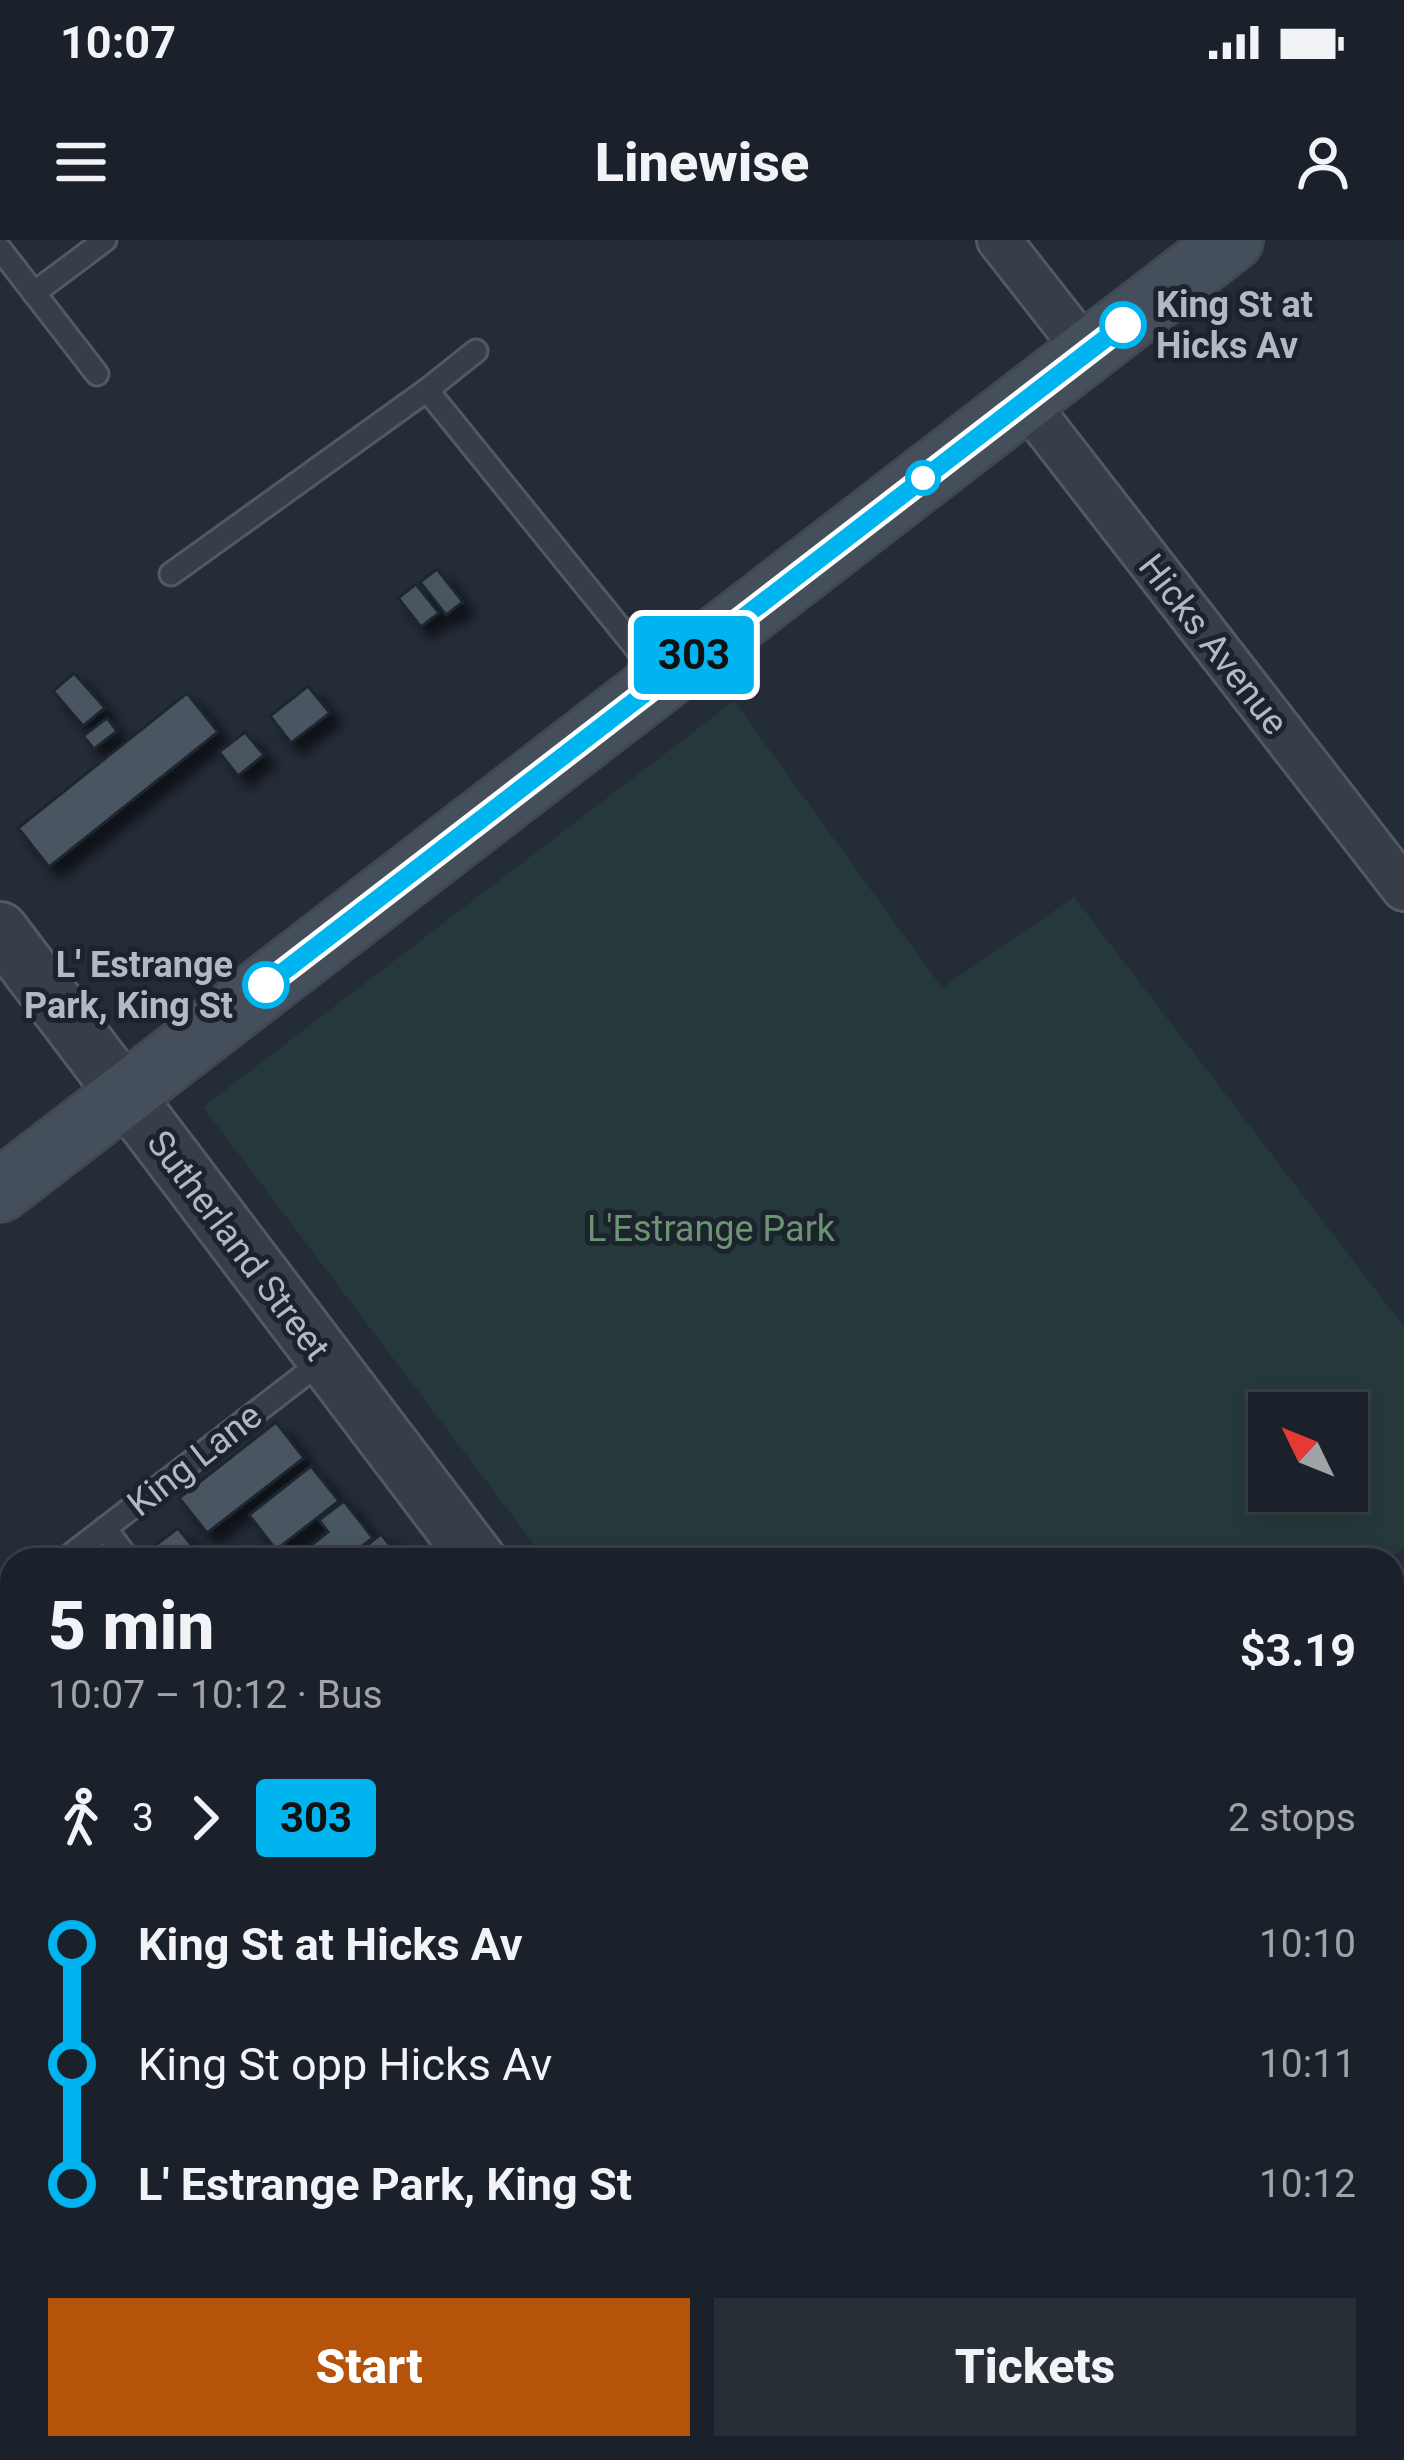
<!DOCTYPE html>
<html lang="en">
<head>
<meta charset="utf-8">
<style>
  body { margin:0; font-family:Roboto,sans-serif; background:#282e36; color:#f1f3f6; height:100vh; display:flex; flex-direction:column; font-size:45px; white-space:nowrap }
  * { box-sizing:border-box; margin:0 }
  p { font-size:39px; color:#a0a3a8 }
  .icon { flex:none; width:66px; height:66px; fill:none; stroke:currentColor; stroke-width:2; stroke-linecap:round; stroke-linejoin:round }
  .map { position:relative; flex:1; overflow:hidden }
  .drawer { position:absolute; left:0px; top:1308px; width:1404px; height:912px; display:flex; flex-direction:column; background:#1b212a; border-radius:36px 36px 0 0; box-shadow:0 6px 18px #0003,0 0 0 3px #393e47 }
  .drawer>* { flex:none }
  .badge { padding:0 24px; border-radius:9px; font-size:42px; line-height:78px }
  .needle { width:78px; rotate:313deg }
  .fabs { position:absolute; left:1248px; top:1152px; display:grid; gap:24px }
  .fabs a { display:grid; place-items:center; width:120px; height:120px; border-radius:0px; background:#1b212a; box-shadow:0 6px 18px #0003,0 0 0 3px #393e47; font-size:60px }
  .map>.badge { position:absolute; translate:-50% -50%; box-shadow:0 0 0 6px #fff }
  .legs { display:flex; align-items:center; gap:18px; height:132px; padding:0 48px; font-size:39px }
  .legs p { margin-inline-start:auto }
  .headline { display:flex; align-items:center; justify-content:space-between; height:204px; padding:0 48px }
  h1 { font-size:66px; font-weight:800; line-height:90px }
  .cta { display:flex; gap:24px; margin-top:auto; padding:24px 48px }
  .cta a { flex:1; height:138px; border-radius:0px; background:#b45309; color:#fff; font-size:48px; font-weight:800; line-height:138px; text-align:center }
  .cta a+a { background:#282e36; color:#f1f3f6 }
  ul { padding:0 48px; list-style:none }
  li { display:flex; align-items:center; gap:42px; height:120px; font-size:45px }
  li i { display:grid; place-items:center; width:18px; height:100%; margin:0 15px; background:currentColor }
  li i::after { content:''; width:30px; height:30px; margin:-15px; border:9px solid; border-radius:50%; background:#1b212a }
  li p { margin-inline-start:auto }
  li:first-child i { background:linear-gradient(#0000 50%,currentColor 0) }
  li:last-child i { background:linear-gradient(currentColor 50%,#0000 0) }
  .status { display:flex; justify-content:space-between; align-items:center; height:84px; padding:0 60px; background:#1b212a; direction:ltr }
  .status svg { height:33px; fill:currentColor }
  header { display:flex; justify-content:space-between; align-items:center; height:156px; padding:0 48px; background:#1b212a; font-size:54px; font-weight:800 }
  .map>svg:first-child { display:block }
  .green { fill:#26393a; fill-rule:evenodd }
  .building { fill:#4a5461; stroke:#1e252f; stroke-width:3; filter:url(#shadow) }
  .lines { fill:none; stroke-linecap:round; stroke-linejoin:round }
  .service-casing { stroke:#525963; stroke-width:27 }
  .minor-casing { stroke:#525963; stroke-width:48 }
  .tertiary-casing { stroke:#525963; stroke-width:60 }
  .secondary-casing { stroke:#404751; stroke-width:66 }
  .path { stroke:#435456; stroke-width:6; stroke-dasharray:9 9; stroke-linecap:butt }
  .service { stroke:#373e48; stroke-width:21 }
  .minor { stroke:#373e48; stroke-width:42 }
  .tertiary { stroke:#373e48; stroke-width:54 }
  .secondary { stroke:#454e5b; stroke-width:60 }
  .line-1-casing { stroke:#fff; stroke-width:27 }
  .line-1 { stroke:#00b5ef; stroke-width:18 }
  .stop-1-dot { fill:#fff; stroke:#00b5ef; stroke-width:6 }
  .labels { text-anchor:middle; stroke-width:10; stroke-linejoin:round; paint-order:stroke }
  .stop-label { font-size:36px; font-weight:bold; fill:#b2b9c4; stroke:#1c232d; text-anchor:start }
  .street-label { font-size:36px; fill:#b2b9c4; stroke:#1c232d }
  .park-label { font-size:36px; fill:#6b9374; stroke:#1c232d }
</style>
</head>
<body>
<div class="status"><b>10:07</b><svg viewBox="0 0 49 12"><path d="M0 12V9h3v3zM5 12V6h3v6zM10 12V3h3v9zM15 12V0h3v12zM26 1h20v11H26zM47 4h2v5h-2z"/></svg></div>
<header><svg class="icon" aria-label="menu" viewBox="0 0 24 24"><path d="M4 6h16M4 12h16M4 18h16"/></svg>Linewise<svg class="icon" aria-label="person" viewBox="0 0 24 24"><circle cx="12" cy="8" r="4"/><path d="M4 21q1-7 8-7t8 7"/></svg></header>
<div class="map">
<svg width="1404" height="2220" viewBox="0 0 1404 2220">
  <defs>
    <filter id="shadow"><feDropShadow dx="11" dy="11" stdDeviation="6" flood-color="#0009"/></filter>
  </defs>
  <rect width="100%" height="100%" fill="#242c38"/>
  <path class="green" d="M734 461 942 748 1074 657 1404 1087V1308L1388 1320H546L203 867ZM1269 1173H1347V1251H1269Z"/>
  <g class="building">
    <path d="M437 329 463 362 446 375 420 342Z"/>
    <path d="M416 344 439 373 421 387 398 358Z"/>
    <path d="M74 433 105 468 83 486 53 451Z"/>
    <path d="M308 446 330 473 291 503 270 476Z"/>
    <path d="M187 453 218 492 49 627 18 588Z"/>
    <path d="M107 478 117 491 94 509 83 496Z"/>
    <path d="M245 492 264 515 238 536 219 512Z"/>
    <path d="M276 1182 304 1218 207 1293 179 1258Z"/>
    <path d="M311 1226 339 1261 276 1310 249 1275Z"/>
    <path d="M344 1261 373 1298 344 1320H292L328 1292 319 1280Z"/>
    <path d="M178 1288 193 1307 176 1320H151L145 1313Z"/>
    <path d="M381 1294 402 1320H348Z"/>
    <path d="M12 1712V1769L0 1779V1721Z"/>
    <path d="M0 1790 7 1796 12 1792V1836L0 1845Z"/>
    <path d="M1404 2034V2092L1392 2077V2044Z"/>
    <path d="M300 2208H366L351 2220H277L288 2211 292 2215Z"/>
    <path d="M570 2208H622L608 2220H580Z"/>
    <path d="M638 2208H696L682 2220H623Z"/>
    <path d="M714 2208H747L757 2220H699Z"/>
    <path d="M1255 2208H1349L1333 2220H1254L1248 2213Z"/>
  </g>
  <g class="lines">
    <defs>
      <g id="service">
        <path d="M0 9 97 134"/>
        <path d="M34 53 105 0"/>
        <path d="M427 150 476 111"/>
        <path d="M171 334 427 150 658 435"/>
        <path d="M105 1288 129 1320"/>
        <path d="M64 1320 325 1119"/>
        <path d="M0 1370 12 1360"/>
        <path d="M0 2042 12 2057"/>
        <path d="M128 2208 137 2220"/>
        <path d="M809 2208 818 2220"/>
      </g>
      <g id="minor">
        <path d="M999 0 1087 112"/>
        <path d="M1024 160 1404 649"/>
        <path d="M0 1581 12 1597"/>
        <path d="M1392 1668 1404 1659"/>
        <path d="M481 2208 490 2220"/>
        <path d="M958 2220 973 2208"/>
      </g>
      <g id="tertiary">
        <path d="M0 690 478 1320"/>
        <path d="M1151 2208 1160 2220"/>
      </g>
      <path id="secondary" d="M0 951 1232 0"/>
    </defs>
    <use href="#service" class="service-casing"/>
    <use href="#minor" class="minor-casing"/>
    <use href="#tertiary" class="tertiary-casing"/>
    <use href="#secondary" class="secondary-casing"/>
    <g class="path">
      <path d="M1392 1607 1404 1598"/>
      <path d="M1392 1731 1404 1722"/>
    </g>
    <use href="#service" class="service"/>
    <use href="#minor" class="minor"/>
    <use href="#tertiary" class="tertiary"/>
    <use href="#secondary" class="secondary"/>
  </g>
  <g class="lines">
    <defs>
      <path id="line-1" d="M266 745 1123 85"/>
    </defs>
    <use href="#line-1" class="line-1-casing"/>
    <use href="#line-1" class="line-1"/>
  </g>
  <g class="stop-1-dot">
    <circle cx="1123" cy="85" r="21"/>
    <circle cx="923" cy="238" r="15"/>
    <circle cx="266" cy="745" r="21"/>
  </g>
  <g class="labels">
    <g class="stop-label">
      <text x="1156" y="77">King St at<tspan x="1156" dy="41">Hicks Av</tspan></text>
      <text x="233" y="737" text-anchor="end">L' Estrange<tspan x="233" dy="41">Park, King St</tspan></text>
    </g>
    <g class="street-label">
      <text transform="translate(1214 404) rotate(52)" y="13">Hicks Avenue</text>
      <text transform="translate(239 1005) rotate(53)" y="13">Sutherland Street</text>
      <text transform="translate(194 1219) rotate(-38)" y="13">King Lane</text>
    </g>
    <g class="park-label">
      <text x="711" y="1001">L'Estrange Park</text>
    </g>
  </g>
</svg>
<div class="fabs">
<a><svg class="needle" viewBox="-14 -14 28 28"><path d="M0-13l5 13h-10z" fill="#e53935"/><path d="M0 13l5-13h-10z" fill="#a0a3a8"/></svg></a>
</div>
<b class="badge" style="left:694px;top:415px;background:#00b5ef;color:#111">303</b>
<section class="drawer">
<div class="headline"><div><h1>5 min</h1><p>10:07 – 10:12 · Bus</p></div><b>$3.19</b></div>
<div class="legs"><svg class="icon" aria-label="walk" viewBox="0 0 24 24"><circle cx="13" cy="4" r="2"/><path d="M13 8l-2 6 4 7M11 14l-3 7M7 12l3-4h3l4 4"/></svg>3<svg class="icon" aria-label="forward" viewBox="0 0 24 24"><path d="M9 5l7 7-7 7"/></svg><b class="badge" style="background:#00b5ef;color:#111">303</b><p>2 stops</p></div>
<ul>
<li><i style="color:#00b5ef"></i><b>King St at Hicks Av</b><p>10:10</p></li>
<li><i style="color:#00b5ef"></i><span>King St opp Hicks Av</span><p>10:11</p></li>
<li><i style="color:#00b5ef"></i><b>L' Estrange Park, King St</b><p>10:12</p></li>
</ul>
<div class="cta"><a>Start</a><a>Tickets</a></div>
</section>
</div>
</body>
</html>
